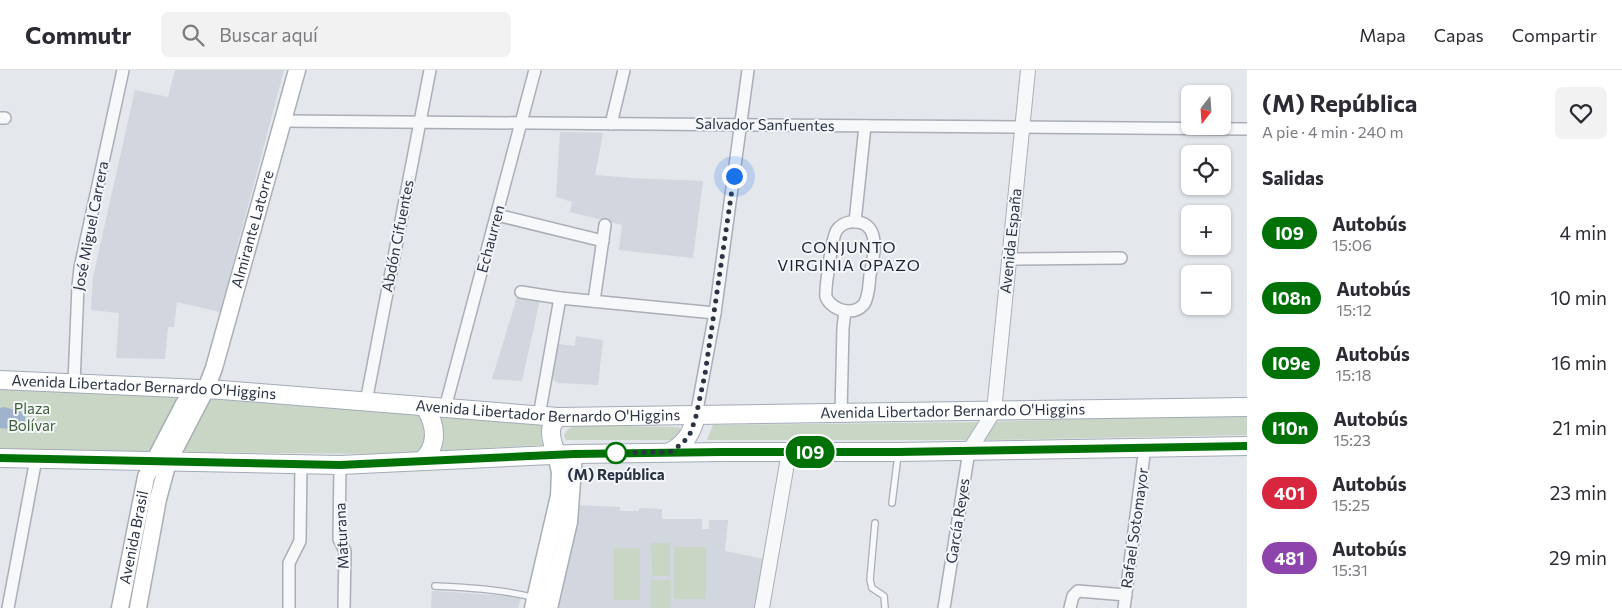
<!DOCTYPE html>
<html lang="es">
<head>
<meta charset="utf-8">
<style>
  body { margin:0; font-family:Commissioner,sans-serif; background:#f2f2f3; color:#2b2b33; height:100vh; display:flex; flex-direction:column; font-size:19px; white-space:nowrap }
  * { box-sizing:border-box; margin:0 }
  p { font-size:16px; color:#7c7c81 }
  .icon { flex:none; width:28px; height:28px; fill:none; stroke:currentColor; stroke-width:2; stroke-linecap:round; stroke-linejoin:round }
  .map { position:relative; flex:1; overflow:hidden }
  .details { display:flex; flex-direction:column; background:#fff; width:375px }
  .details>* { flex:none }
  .badge { padding:0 10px; border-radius:16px; font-size:18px; line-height:32px }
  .needle { width:32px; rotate:197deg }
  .controls { position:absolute; left:1181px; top:15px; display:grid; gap:10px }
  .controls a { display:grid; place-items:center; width:50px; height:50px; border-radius:8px; background:#fff; box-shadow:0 1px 4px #0004; font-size:25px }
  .you { position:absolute; width:25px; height:25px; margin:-12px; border:4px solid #fff; border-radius:50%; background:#1a73e8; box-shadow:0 0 0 8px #1a73e833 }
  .map>.badge { position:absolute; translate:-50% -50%; box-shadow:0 0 0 2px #fff }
  h2 { padding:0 15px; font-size:19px; line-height:45px }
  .round { display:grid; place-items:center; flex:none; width:52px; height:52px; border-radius:8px; background:#f2f2f3 }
  .summary { display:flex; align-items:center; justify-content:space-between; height:85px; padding:0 15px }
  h1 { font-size:24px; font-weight:700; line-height:38px }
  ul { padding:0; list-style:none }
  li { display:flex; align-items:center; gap:15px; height:65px; padding:0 15px }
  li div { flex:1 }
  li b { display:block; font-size:19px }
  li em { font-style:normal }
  li .badge { min-width:55px; font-weight:700; text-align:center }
  header { display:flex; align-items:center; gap:30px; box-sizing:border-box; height:70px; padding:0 25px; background:#fff; border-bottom:1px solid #e1e1e2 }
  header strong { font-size:24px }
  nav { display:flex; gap:28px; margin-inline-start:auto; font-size:18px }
  .search { width:350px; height:45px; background:#f2f2f3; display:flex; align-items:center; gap:12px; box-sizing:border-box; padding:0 18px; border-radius:8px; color:#7c7c81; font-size:19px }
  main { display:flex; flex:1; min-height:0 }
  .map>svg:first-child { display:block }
  .built { fill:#d2d6de }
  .green { fill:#c9d6c5 }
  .water { fill:#9fb4cc }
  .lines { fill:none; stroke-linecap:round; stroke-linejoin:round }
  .service-casing { stroke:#a9aeb7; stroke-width:8 }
  .minor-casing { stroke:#a9aeb7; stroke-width:14 }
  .tertiary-casing { stroke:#a9aeb7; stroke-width:16 }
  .secondary-casing { stroke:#a9aeb7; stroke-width:19 }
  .primary-casing { stroke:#a3abb8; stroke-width:20 }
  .service { stroke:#f7f8fa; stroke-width:5.5 }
  .minor { stroke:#f7f8fa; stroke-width:11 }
  .tertiary { stroke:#f7f8fa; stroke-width:14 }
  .secondary { stroke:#fff; stroke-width:16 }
  .primary { stroke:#fff; stroke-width:18 }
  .line-casing { stroke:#fff; stroke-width:11 }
  .line { stroke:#007106; stroke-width:8 }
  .walk { stroke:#2b3445; stroke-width:5; stroke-dasharray:0 9 }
  .stop-dot { fill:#fff; stroke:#007106; stroke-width:2.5 }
  .labels { text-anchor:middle; stroke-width:4; stroke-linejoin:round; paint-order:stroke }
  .street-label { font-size:15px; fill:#2b3445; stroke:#f4f6f9 }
  .park-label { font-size:15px; fill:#3f6138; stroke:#f4f6f9 }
  .stop-label { font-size:15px; font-weight:bold; fill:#2b3445; stroke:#f4f6f9 }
  .neighbourhood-label { font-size:16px; letter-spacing:1px; fill:#1d2536; stroke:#f4f6f9 }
</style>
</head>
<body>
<header>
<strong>Commutr</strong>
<div class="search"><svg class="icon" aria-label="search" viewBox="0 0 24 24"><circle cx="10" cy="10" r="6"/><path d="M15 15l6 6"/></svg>Buscar aquí</div>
<nav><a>Mapa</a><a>Capas</a><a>Compartir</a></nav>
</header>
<main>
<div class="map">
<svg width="1247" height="538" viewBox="0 0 1247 538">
  <rect width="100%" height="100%" fill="#e4e7ec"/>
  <g class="built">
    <path d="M175 0H284L220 242 177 232 174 257H168L165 289 116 288 119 243 91 240 93 207 135 20 168 27Z"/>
    <path d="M560 62 603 63 595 105 632 108 703 111 693 188 619 180 622 155 570 142 572 132 556 127Z"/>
    <path d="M517 227 540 229 522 311 492 309Z"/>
    <path d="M576 266 603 270 598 315 558 313 552 308 558 274 575 276Z"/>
    <path d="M576 435 620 437V441H639V438L662 439V449H702V459H709V450H728L725 481 764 489 756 538H553Z"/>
    <path d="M432 521H438L521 527 518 538H431Z"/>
  </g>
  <g class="green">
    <path d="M0 315 183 325 154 382 0 379Z"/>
    <path d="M212 329 542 354 541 369 543 375 378 384 186 382 182 377 206 331Z"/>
    <path d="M1177 346H1247V365L989 370H707L713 355 988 352Z"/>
    <path d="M580 355 675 357H679L682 363 676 370H566L564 365C568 358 572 356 580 355Z"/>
    <path d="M651 473H670V506H652Z"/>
    <rect x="674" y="477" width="32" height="52"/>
    <rect x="614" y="478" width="26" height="52"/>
    <path d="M651 510H671L670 538H651Z"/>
  </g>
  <path class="water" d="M4 337 20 341 25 346V352L11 359 0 358V338Z"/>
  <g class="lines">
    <defs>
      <g id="service">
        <path d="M892 433 898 385"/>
        <path d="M875 453 870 510 872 518 884 526 885 538"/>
        <path d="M435 516C469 518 502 519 535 528"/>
      </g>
      <g id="minor">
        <path d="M0 48H5"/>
        <path d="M283 51 1247 59"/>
        <path d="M611 54 624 0"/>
        <path d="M497 145 603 171"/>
        <path d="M850 152C883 149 874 186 870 205 869 213 869 227 864 234 855 245 839 242 830 233 828 231 827 230 826 227 825 219 832 166 837 160 840 155 845 153 850 152Z"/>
        <path d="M855 152 865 56"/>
        <path d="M1009 189 1121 188"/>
        <path d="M521 222 560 228 715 243"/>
        <path d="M594 231 605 155"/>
        <path d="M74 313 78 216 80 198 123 0"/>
        <path d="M366 332 430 0"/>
        <path d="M445 338 535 0"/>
        <path d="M841 343 843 258 845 241"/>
        <path d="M539 346 560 228"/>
        <path d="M696 346 715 243 748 0"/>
        <path d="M340 395 339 469 345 481 344 538"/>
        <path d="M8 538 36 389"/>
        <path d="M289 538V493L300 471 301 394"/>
        <path d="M944 538 969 381"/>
        <path d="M1070 538 1073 526 1078 521 1126 525"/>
        <path d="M1124 538 1145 377"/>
      </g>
      <g id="tertiary">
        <path d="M969 381 994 341 1028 0"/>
        <path d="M762 538 789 382"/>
      </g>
      <g id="secondary">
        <path id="s1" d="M120 538 146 407 184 334 188 328 206 319"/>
        <path id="s2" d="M138 538 158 429 168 392 206 319 214 298 297 0"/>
        <path d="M533 538 559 426 560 402 556 384"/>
        <path d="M549 538 569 452 574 384"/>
      </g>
      <g id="primary">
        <path id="s3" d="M0 310 222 320 558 347 1247 337"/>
        <path d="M670 382C685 374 692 363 696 346"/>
        <path d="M556 384C552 371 546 357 558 347"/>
        <path d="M0 388 340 395 574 384 722 382H898L1247 376"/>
        <path d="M422 391C439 375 436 355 425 337"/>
      </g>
    </defs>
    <use href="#service" class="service-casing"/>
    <use href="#minor" class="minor-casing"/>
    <use href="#tertiary" class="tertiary-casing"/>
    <use href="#secondary" class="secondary-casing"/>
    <use href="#primary" class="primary-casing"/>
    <use href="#service" class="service"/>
    <use href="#minor" class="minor"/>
    <use href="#tertiary" class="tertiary"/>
    <use href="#secondary" class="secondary"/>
    <use href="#primary" class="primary"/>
  </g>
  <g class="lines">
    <defs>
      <path id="line" d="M0 388 340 395 574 384 722 382H898L1247 376"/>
    </defs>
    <use href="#line" class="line-casing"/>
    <use href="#line" class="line"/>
    <path class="walk" d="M616 383H612L670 382 683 373 691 362 696 346 705 304 734 106"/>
  </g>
  <circle class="stop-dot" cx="616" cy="383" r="10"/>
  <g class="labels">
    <g class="street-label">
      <text transform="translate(765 55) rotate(1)" y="5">Salvador Sanfuentes</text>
      <text transform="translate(91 156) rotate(-79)" y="5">José Miguel Carrera</text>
      <text dy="5" stroke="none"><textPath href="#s2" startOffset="398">Almirante Latorre</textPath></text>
      <text transform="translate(398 166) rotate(-79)" y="5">Abdón Cifuentes</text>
      <text transform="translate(491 169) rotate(-75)" y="5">Echaurren</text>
      <text transform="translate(1011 171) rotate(-84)" y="5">Avenida España</text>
      <text dy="5" stroke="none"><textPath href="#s3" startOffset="144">Avenida Libertador Bernardo O'Higgins</textPath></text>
      <text dy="5" stroke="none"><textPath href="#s3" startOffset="549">Avenida Libertador Bernardo O'Higgins</textPath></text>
      <text dy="5" stroke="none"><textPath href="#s3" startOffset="954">Avenida Libertador Bernardo O'Higgins</textPath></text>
      <text transform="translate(958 451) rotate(-81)" y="5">García Reyes</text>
      <text transform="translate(1135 458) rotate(-82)" y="5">Rafael Sotomayor</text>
      <text transform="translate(342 466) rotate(-93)" y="5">Maturana</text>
      <text dy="5" stroke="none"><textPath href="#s1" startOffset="72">Avenida Brasil</textPath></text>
    </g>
    <g class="park-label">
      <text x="32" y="344">Plaza<tspan x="32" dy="17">Bolívar</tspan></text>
    </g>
    <g class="stop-label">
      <text x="616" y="410">(M) República</text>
    </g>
    <g class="neighbourhood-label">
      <text x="849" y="183">CONJUNTO<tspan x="849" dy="18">VIRGINIA OPAZO</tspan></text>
    </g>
  </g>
</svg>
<div class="controls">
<a><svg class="needle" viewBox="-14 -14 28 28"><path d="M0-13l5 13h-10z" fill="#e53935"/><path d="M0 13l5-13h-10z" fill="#7c7c81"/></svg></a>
<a><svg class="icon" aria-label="locate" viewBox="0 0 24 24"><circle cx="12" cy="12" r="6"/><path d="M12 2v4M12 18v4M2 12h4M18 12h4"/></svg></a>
<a>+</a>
<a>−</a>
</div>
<div class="you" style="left:734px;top:106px"></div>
<b class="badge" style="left:810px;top:382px;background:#007106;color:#fff">I09</b>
</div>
<section class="details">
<div class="summary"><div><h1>(M) República</h1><p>A pie · 4 min · 240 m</p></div><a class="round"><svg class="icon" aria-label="heart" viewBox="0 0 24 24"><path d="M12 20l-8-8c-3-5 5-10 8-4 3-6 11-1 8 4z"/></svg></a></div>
<h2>Salidas</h2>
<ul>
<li><span class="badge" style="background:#007106;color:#fff">I09</span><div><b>Autobús</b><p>15:06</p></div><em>4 min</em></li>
<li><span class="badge" style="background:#007106;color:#fff">I08n</span><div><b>Autobús</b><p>15:12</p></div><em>10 min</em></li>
<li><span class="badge" style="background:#007106;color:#fff">I09e</span><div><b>Autobús</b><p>15:18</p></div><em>16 min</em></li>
<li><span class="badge" style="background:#007106;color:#fff">I10n</span><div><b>Autobús</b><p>15:23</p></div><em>21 min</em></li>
<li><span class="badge" style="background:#d7263d;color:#fff">401</span><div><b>Autobús</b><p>15:25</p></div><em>23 min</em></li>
<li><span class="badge" style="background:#8e44ad;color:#fff">481</span><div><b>Autobús</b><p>15:31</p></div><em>29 min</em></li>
</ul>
</section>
</main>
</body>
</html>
